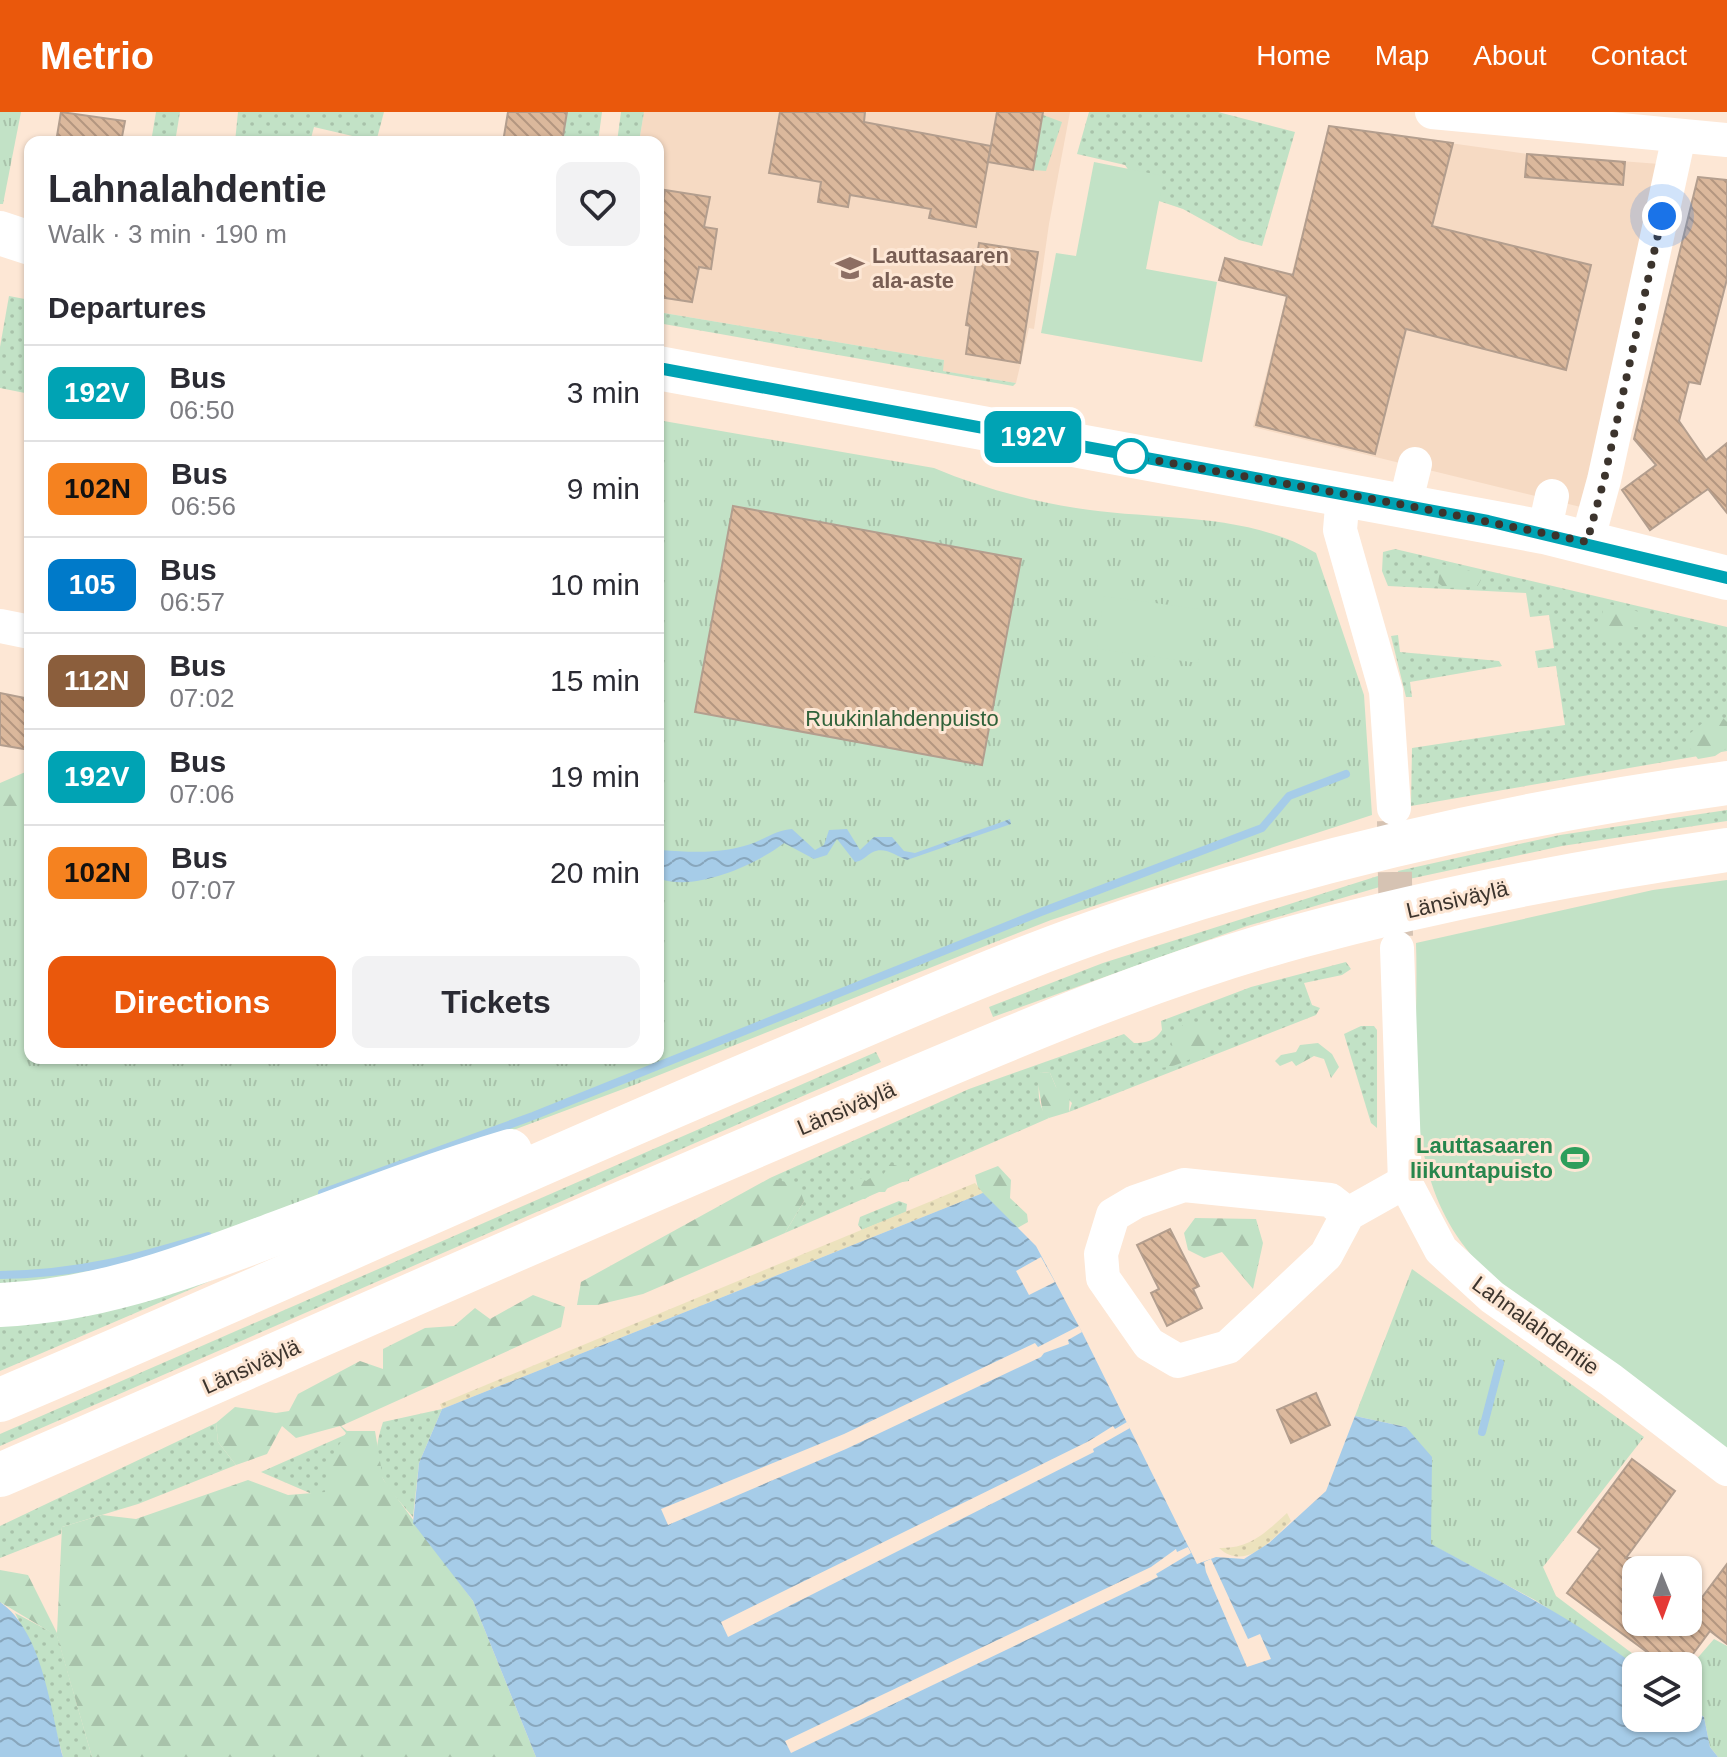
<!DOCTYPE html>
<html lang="en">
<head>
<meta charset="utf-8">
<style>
  body { margin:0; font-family:Helvetica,sans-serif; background:#f2f2f3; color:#2b2b33; height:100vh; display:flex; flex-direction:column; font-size:30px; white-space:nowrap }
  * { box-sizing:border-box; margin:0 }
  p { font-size:26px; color:#7c7c81 }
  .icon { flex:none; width:44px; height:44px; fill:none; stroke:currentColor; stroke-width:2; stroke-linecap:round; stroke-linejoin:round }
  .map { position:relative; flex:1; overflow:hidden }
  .drawer { position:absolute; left:24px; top:24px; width:640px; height:928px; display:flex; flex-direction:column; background:#fff; border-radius:16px; box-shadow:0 2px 6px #0004 }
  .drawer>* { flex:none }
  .badge { padding:0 16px; border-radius:12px; font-size:28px; line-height:52px }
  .needle { width:52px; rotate:179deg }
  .buttons { position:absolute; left:1622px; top:1444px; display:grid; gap:16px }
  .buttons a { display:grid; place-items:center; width:80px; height:80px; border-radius:16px; background:#fff; box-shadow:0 2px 6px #0004; font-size:40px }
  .you { position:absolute; width:40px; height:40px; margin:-20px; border:6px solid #fff; border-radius:50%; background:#1a73e8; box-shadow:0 0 0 12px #1a73e833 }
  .map>.badge { position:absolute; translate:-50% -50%; box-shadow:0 0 0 4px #fff }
  h2 { padding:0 24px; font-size:30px; line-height:72px }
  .round { display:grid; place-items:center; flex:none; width:84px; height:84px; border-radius:16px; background:#f2f2f3 }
  .head { display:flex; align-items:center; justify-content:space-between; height:136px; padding:0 24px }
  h1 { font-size:38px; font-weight:800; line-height:60px }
  .cta { display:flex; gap:16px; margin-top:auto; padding:16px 24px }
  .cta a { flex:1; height:92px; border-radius:16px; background:#ea580c; color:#fff; font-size:32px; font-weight:800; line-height:92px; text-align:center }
  .cta a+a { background:#f2f2f3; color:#2b2b33 }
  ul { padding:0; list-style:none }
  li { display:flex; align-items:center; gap:24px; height:96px; padding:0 24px; border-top:2px solid #e1e1e2 }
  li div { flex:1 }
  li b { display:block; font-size:30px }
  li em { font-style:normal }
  li .badge { min-width:88px; font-weight:700; text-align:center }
  header { display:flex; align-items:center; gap:48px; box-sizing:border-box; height:112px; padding:0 40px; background:#ea580c; color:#fff }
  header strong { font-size:38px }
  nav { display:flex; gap:44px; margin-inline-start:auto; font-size:28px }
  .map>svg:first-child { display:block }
  .built { fill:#f6dac3 }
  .grass { fill:url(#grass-dots) }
  .forest { fill:url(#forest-firs) }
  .sand { fill:url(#sand-dots) }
  .park { fill:url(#park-tufts) }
  .garden { fill:#c2e2c6 }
  .water { fill:url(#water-waves) }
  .pier { fill:#fde7d5 }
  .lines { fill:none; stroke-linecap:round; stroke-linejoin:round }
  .stream { stroke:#a6cce8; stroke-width:8 }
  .building { fill:url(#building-back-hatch); stroke:#b39e8e; stroke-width:2 }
  .minor-tunnel { stroke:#d6c3b3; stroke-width:34; stroke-dasharray:34 17; stroke-linecap:butt }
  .minor { stroke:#fff; stroke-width:34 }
  .major { stroke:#fff; stroke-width:44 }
  .highway { stroke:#fff; stroke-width:44 }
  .line-casing { stroke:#fff; stroke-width:18 }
  .line { stroke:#00a3b4; stroke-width:12 }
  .walk { stroke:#3c342d; stroke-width:8; stroke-dasharray:0 14.4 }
  .stop-dot { fill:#fff; stroke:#00a3b4; stroke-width:4 }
  .labels { text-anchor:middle; stroke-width:6; stroke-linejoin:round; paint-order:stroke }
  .education-label { font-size:22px; font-weight:bold; fill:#785e54; stroke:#fde7d5; text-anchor:start }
  .park-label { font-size:22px; fill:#30623a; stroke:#fde7d5 }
  .street-label { font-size:22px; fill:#3c342d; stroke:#fde7d5 }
  .leisure-label { font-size:22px; font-weight:bold; fill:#27864d; stroke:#fde7d5; text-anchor:end }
</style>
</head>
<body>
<header>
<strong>Metrio</strong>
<nav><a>Home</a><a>Map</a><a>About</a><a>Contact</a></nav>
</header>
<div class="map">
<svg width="1727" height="1645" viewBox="0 0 1727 1645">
  <defs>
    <pattern id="grass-dots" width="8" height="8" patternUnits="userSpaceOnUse" patternTransform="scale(2)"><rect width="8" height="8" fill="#c2e2c6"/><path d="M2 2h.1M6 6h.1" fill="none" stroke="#a8c2aa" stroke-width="1.8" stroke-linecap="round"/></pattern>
    <pattern id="forest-firs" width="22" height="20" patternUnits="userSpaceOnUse" patternTransform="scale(2)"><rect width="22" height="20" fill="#c2e2c6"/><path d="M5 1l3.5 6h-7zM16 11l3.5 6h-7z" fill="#a8c2aa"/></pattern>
    <pattern id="sand-dots" width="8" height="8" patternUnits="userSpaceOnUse" patternTransform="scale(2)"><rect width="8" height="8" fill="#ece2bd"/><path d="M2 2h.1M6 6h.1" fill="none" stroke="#cbc2a3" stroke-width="1.8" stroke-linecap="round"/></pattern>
    <pattern id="park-tufts" width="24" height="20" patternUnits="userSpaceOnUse" patternTransform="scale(2)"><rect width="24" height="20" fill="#c2e2c6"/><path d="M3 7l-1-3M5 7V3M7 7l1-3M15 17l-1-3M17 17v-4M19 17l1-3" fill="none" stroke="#a8c2aa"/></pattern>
    <pattern id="water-waves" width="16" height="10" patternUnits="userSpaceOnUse" patternTransform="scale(2)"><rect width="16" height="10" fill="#a6cce8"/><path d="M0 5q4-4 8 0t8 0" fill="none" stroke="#88a6bc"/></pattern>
    <pattern id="building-back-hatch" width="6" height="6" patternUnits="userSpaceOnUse" patternTransform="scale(2)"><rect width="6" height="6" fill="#dbb89c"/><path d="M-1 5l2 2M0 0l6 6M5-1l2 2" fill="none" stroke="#b39680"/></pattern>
  </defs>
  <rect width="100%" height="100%" fill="#fde7d5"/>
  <g class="built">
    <path d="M644 0H1070L1049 112 1034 217 1029 216 1016 271 942 259 944 248 658 200V30H639Z"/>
    <path d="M1329 14 1527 42 1673 53 1589 397 1253 315Z"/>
  </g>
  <g class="grass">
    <path d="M156 0H180L175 30H151Z"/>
    <path d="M238 0H384L376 30H360L361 26 314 15 310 30H235Z"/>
    <path d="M567 0H602L598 30H562Z"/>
    <path d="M621 0H644L639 30H617Z"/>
    <path d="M1089 0H1218L1295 20 1262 134 1239 128 1183 97 1135 81 1134 66 1125 53 1077 42Z"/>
    <path d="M1043 3 1062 10 1046 59 1033 58Z"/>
    <path d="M9 184 30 188V282L0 276V235Z"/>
    <path d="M658 200 944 248 943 259 1016 271 1013 274 658 211Z"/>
    <path d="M1395 437 1727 515V639L1411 694 1412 636 1565 613 1556 554 1538 556 1535 539 1554 536 1549 503 1530 505 1526 481 1388 474 1382 459 1383 440Z"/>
    <path d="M1398 523 1400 540 1499 549 1502 554 1410 570 1412 585H1406L1391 524Z"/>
    <path d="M1727 698V709L1562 734 1400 769 1398 759 1560 723Z"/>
    <path d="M1381 763 1383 774 1247 814 993 905 989 895 1103 851Z"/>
    <path d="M1346 850 1351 857 1342 863 1304 871 1312 893 1320 896 1316 903 1069 1000 1072 991 1056 975 1050 961 1041 960C1037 974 1037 997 1049 1006L785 1121 804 1089 770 1066 969 977 1124 922 1134 931C1146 931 1155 929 1162 918L1161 909 1251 875Z"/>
    <path d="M1361 914H1374L1377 918V1016L1371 1011 1344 922Z"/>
    <path d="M876 940 881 950 0 1334V1322Z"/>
    <path d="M899 1089 907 1092 906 1100 862 1118 858 1113 860 1105Z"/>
    <path d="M238 1157 0 1259V1208Z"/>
    <path d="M442 1297 419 1351 413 1405C383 1370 367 1357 383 1310Z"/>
    <path d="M216 1311 218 1330 236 1353 138 1392 62 1415 61 1422 0 1446V1414Z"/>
    <path d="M347 1322 326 1388 261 1360Z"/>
    <path d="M15 1501 57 1523 92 1645H63L35 1541Z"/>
  </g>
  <g class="forest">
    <path d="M1441 452 1479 461 1481 468 1477 475 1445 476 1438 471Z"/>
    <path d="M1609 492 1655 504 1646 515H1631L1630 526 1610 533 1601 522 1603 495Z"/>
    <path d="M1722 605 1727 610V636L1715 644 1698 647 1689 635 1688 623 1705 609Z"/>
    <path d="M30 658V804L0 839V671Z"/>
    <path d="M1204 909 1213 917 1217 934C1197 943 1180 955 1159 956L1165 946 1175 942 1170 926 1184 912Z"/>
    <path d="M1318 931 1332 942 1339 955 1331 966 1324 947 1314 944 1296 954 1292 949 1280 954 1275 949 1281 943 1296 940 1300 933Z"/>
    <path d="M1041 960 1050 961 1056 975 1070 980 1069 1000 1049 1006 1043 1002 1037 965Z"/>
    <path d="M890 1052 910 1057 909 1069 890 1072 885 1080H875L865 1087H856L852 1070 858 1065 866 1069 876 1062 883 1063Z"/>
    <path d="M998 1054 1011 1068 1010 1086 1027 1102 1028 1110 1012 1119 980 1085 975 1063Z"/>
    <path d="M770 1066 798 1073 804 1089 785 1121 643 1182 597 1193H577L581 1170Z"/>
    <path d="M1195 1106 1256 1107 1263 1131 1253 1177 1222 1140 1204 1146 1188 1138 1184 1121Z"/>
    <path d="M533 1183 565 1195 561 1215 341 1314 347 1319H375L383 1367 473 1489 536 1645H92L57 1524 0 1490V1458L28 1463 57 1521 62 1415 102 1403 136 1407 248 1368 288 1383 325 1380 329 1350 346 1321 340 1314 296 1326 282 1314 267 1342 236 1353 218 1330 216 1311 235 1295 276 1301 289 1299 298 1282 360 1249 383 1257V1237L425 1216 454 1214 475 1196 490 1207Z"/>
  </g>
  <g class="sand">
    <path d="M975 1071 983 1081 442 1297 440 1292Z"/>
    <path d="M1287 1401 1291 1409C1272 1428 1245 1460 1219 1436 1250 1437 1265 1421 1287 1401Z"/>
  </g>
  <g class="park">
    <path d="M0 0H21L3 92H0Z"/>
    <path d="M658 308 934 356C979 375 1027 388 1076 396 1155 409 1245 399 1316 441L1364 583 1372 703 1051 808 634 973 205 1133 0 1180V709L30 714V946H658Z"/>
    <path d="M1412 1157 1644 1325 1543 1455 1556 1484 1649 1554H1636L1535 1488 1430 1432 1406 1315 1355 1304Z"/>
    <path d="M1714 1527 1727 1534V1645H1718L1710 1635 1704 1605 1688 1593V1557Z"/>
  </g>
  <g class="garden">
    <path d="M1094 50 1164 64 1146 157 1217 170 1202 250 1041 221 1056 141 1076 144Z"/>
    <path d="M1104 484 1206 498 1198 551 1097 537Z"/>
    <path d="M1727 768V1340L1493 1165C1394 1077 1420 950 1416 831L1653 778Z"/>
  </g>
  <g class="water">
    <path d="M1010 707 1011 712 907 748C897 744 884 734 873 740 865 744 865 748 855 750L837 727 827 743 814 747 784 731C756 753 693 781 658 766L661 738C689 740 716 742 744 734 761 730 775 718 792 717L815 738 824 733 829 718 847 717 860 738 874 725H892L904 739 915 741Z"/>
    <path d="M983 1081 1036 1134 1082 1220 1197 1452 1216 1445 1244 1447 1269 1431 1326 1379 1355 1304 1406 1315 1432 1345 1431 1432C1501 1470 1572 1506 1636 1554V1606H1688V1593L1704 1605 1710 1635 1718 1645H536L473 1489 413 1411 419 1351 442 1297Z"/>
    <path d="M0 1490C43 1520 50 1597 63 1645H0Z"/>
  </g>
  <g class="pier">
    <path d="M1041 1145 1055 1170 1029 1183 1016 1159Z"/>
    <path d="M1079 1214 1082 1220 1068 1228 1069 1232 1044 1241 1041 1245 846 1337 668 1413 661 1397 844 1322 1035 1231 1038 1235Z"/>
    <path d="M1127 1310 1130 1316 1093 1337 1094 1340 728 1525 721 1510 1089 1329 1113 1314 1115 1317Z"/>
    <path d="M1188 1435 1191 1441 1156 1462 1158 1465 791 1641 785 1629 1151 1455 1176 1437 1177 1440Z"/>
    <path d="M1211 1447 1248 1527 1260 1522 1271 1547 1247 1555 1206 1460 1204 1450Z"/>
  </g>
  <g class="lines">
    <g class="stream">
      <path d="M322 1081 533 1004 1041 800 1262 716 1289 684 1346 662"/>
      <path d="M0 1163C79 1162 133 1147 208 1124"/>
      <path d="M1482 1320 1500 1251"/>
    </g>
  </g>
  <g class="building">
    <path d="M61 0 125 9 121 30H56Z"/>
    <path d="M508 0H567L562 30H503Z"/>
    <path d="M780 0H865L864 10 991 34 976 115 929 106 931 97 850 83 848 95 818 90 821 70 769 61Z"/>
    <path d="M997 0H1043L1033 58 988 50Z"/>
    <path d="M1329 14 1453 31 1432 114 1591 153 1566 258 1406 217 1375 342 1256 313 1287 184 1219 168 1225 146 1293 163Z"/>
    <path d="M1527 42 1625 50 1623 73 1525 65Z"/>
    <path d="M1698 65 1727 68V167L1700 272 1689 270 1679 309 1706 348 1727 331V401L1708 377 1650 418 1622 378 1656 353 1634 327Z"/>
    <path d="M665 78 710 85 704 115 717 117 711 157 699 155 692 190 658 185V123Z"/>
    <path d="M979 131 1038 140 1020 251 966 242 970 214 966 213Z"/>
    <path d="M733 394 1021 447 982 653 695 600Z"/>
    <path d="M0 581 30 587V638L0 633Z"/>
    <path d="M1170 1117 1199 1174 1193 1177 1202 1196 1167 1214 1151 1181 1159 1177 1137 1133Z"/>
    <path d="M1316 1281 1330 1313 1291 1331 1277 1298Z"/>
    <path d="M1632 1347 1675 1379 1626 1446H1636V1510H1688V1504L1727 1452V1532L1710 1519 1684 1554H1666L1567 1481 1600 1437 1578 1420Z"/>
  </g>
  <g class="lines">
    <path class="minor-tunnel" d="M1394 709 1396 824"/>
    <g class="minor">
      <path d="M1432 0 1727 28"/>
      <path d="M1343 383 1340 418 1386 579 1394 696"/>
      <path d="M1405 393 1415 352"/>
      <path d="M1544 420 1552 384"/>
      <path d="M1587 430 1604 368 1679 24"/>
      <path d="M0 514 30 520"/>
      <path d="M1397 836 1405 1070 1441 1138 1492 1185 1611 1268 1727 1357"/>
      <path d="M1348 1102 1326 1143 1228 1235 1178 1249 1149 1232 1103 1166 1101 1142 1113 1103 1135 1090 1184 1073 1330 1088 1348 1102 1405 1070"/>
    </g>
    <g class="major">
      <path d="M0 121 30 131"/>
      <path d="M658 256 1544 420 1727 466"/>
    </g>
    <g class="highway">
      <path d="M0 1193C93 1189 177 1159 264 1126 345 1096 426 1064 510 1039"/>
      <path d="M0 1288C264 1177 525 1056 789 945 903 897 1016 846 1133 807 1327 743 1525 699 1727 671"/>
      <path d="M0 1363C269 1247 537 1126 807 1012 969 944 1131 870 1300 824 1441 786 1583 759 1727 738"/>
    </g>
  </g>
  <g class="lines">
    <defs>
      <path id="line" d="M658 256 1488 409 1727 466"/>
    </defs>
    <use href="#line" class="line-casing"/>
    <use href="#line" class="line"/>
    <path class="walk" d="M1131 344 1405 393 1587 430 1604 368 1662 104"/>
  </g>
  <defs>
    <symbol id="school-bare" viewBox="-9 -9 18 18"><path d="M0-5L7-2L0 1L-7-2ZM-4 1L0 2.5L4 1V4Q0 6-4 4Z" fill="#8d6e63" stroke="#fde7d5" stroke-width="2.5" paint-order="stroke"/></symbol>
    <symbol id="stadium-bare" viewBox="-9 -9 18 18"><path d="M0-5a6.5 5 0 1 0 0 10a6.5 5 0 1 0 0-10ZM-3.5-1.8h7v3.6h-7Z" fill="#2e9e5b" stroke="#fde7d5" stroke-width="2.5" paint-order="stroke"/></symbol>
  </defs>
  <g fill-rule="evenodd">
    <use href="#school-bare" x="830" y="136" width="40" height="40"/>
    <use href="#stadium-bare" x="1555" y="1026" width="40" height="40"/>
  </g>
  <circle class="stop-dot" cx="1131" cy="344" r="16"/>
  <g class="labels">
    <g class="education-label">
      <text x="872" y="151">Lauttasaaren<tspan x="872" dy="25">ala-aste</tspan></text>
    </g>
    <g class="park-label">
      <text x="902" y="614">Ruukinlahdenpuisto</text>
    </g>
    <g class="street-label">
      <text transform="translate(1457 787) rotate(-13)" y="8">Länsiväylä</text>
      <text transform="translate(846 996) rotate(-23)" y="8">Länsiväylä</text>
      <text transform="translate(1536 1213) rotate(36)" y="8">Lahnalahdentie</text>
      <text transform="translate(251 1254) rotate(-24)" y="8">Länsiväylä</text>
    </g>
    <g class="leisure-label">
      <text x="1553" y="1041">Lauttasaaren<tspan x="1553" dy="25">liikuntapuisto</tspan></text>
    </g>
  </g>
</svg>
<div class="buttons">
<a><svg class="needle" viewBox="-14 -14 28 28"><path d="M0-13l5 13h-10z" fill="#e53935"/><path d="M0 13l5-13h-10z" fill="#7c7c81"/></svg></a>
<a><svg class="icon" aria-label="layers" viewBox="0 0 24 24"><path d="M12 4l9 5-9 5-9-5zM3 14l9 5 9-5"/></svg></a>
</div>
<div class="you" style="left:1662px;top:104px"></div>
<b class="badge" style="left:1033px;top:325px;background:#00a3b4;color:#fff">192V</b>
<section class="drawer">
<div class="head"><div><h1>Lahnalahdentie</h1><p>Walk · 3 min · 190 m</p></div><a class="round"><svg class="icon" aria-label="heart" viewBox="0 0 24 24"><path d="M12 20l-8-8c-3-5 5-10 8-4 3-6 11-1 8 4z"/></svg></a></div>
<h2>Departures</h2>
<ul>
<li><span class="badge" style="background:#00a3b4;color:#fff">192V</span><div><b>Bus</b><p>06:50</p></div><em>3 min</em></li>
<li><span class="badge" style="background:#f58220;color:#111">102N</span><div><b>Bus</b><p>06:56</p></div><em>9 min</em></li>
<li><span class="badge" style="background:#007ac9;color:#fff">105</span><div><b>Bus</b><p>06:57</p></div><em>10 min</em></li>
<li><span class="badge" style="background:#8b5e3c;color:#fff">112N</span><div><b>Bus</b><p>07:02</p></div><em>15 min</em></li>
<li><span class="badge" style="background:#00a3b4;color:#fff">192V</span><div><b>Bus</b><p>07:06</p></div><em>19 min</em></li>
<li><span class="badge" style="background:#f58220;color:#111">102N</span><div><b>Bus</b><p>07:07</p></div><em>20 min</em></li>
</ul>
<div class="cta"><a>Directions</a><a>Tickets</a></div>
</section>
</div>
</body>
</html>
